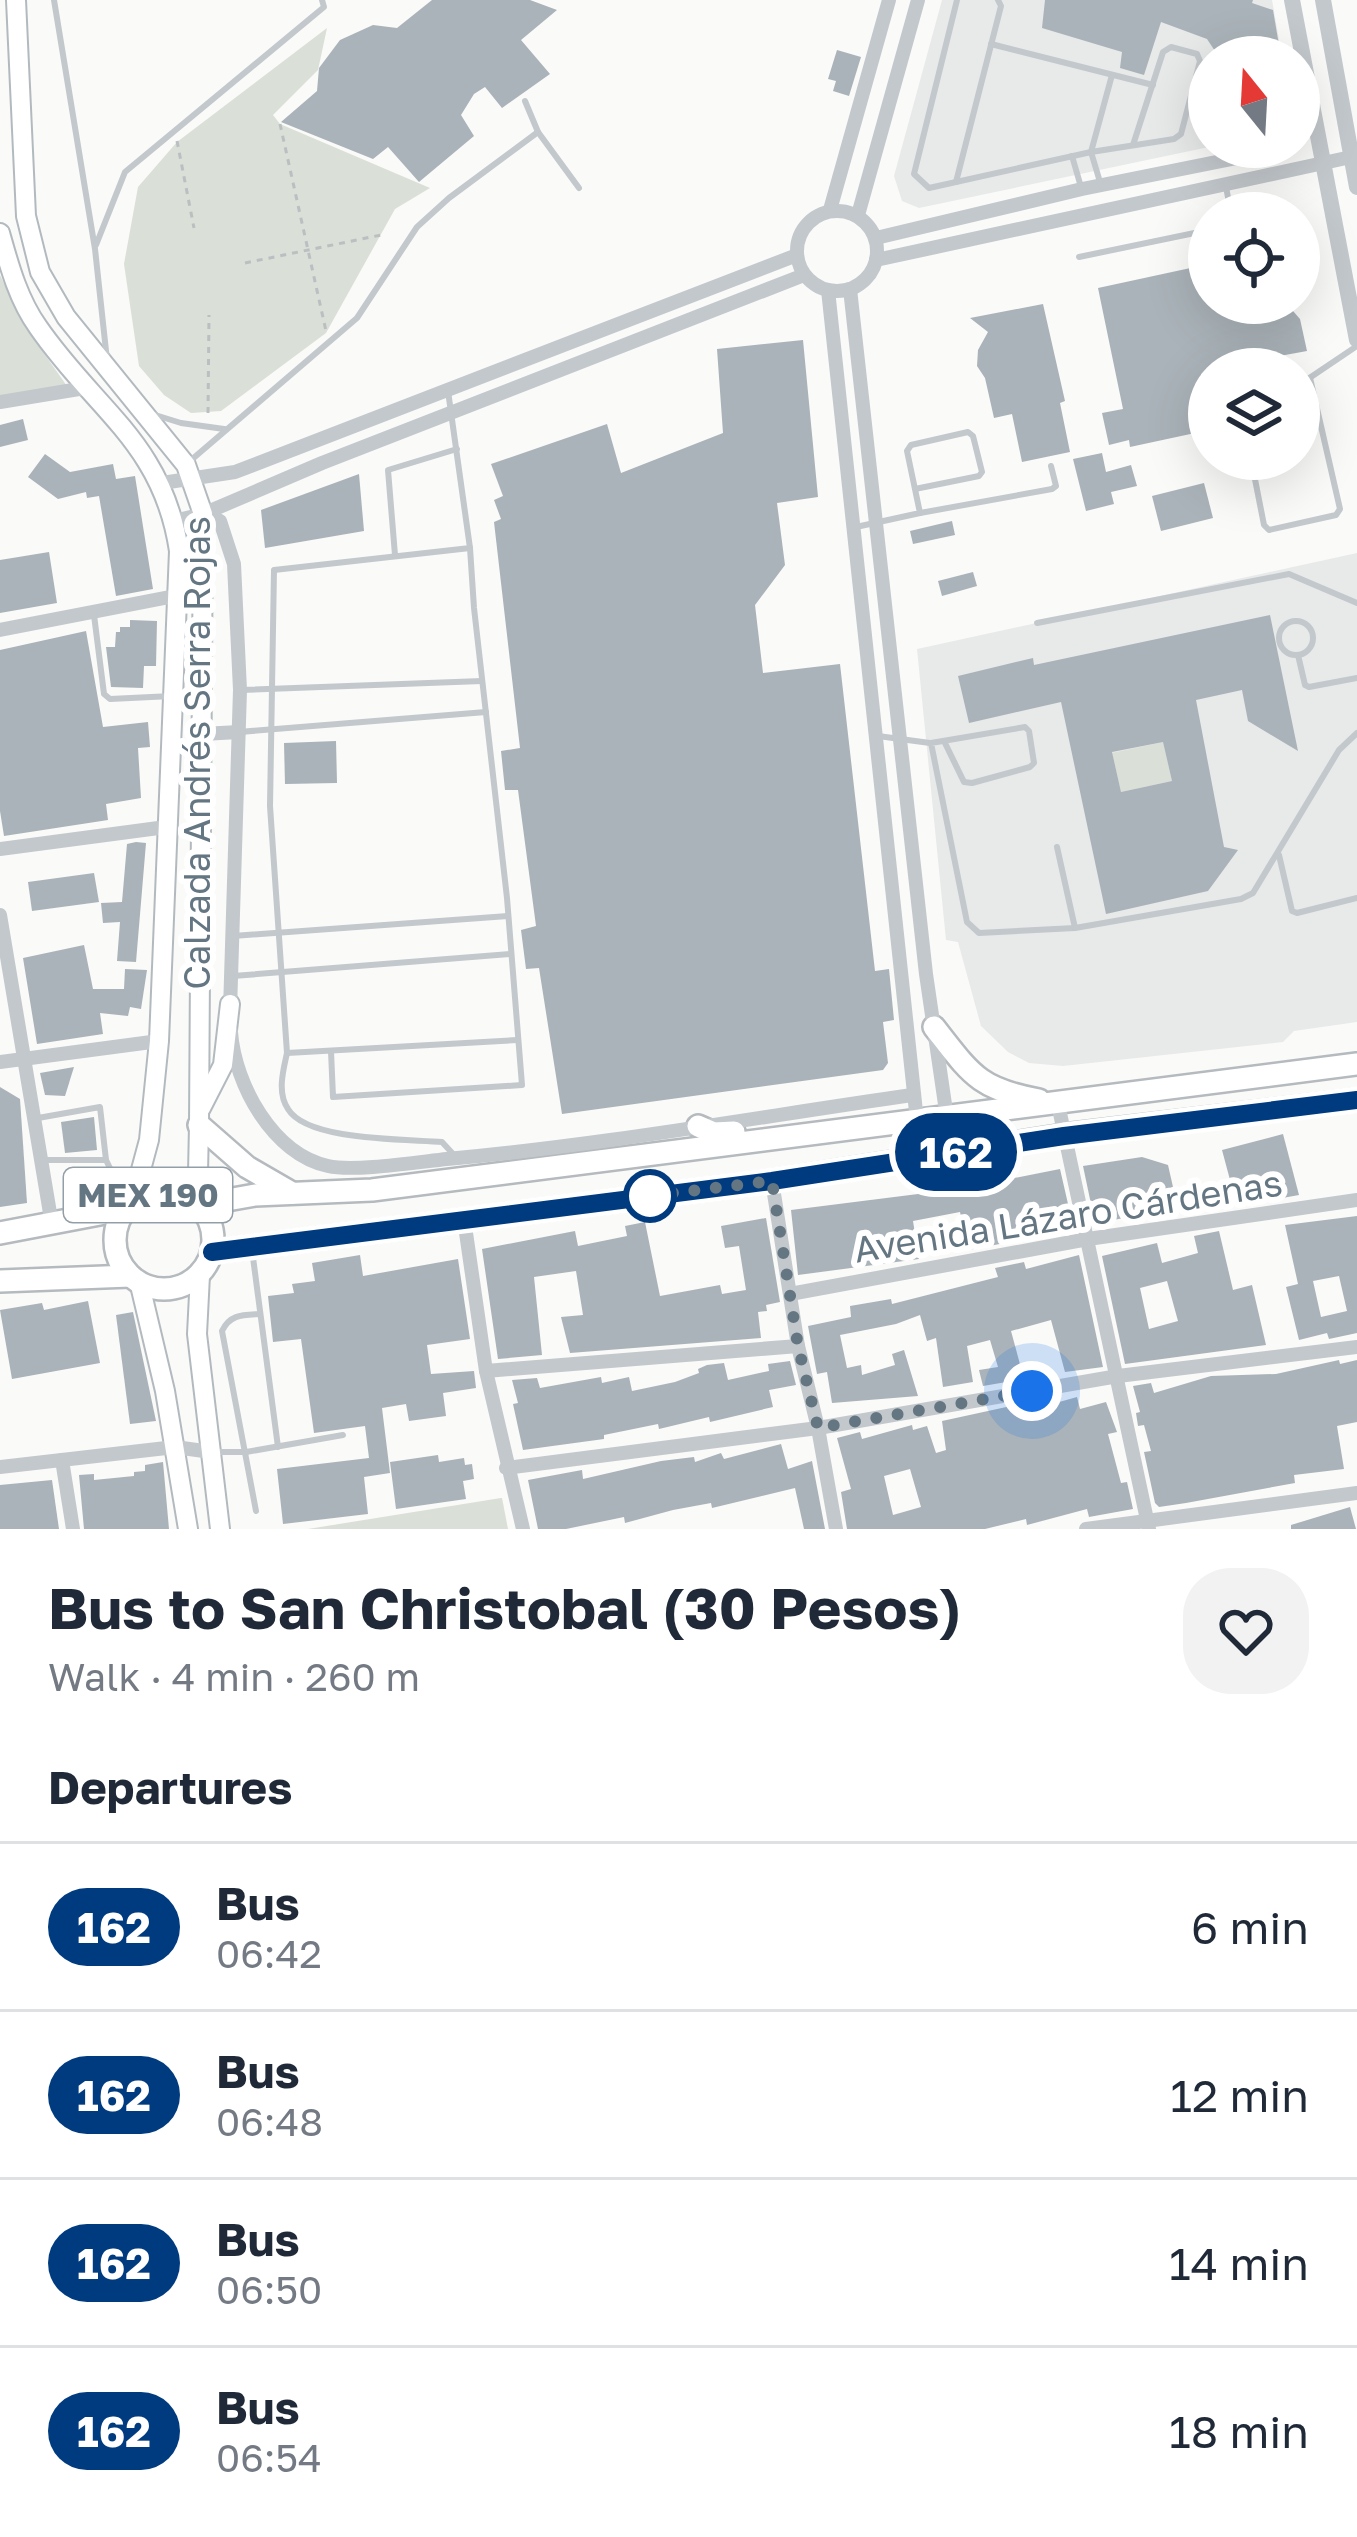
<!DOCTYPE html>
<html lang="en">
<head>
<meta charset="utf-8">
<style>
  body { margin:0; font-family:"Golos Text",sans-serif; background:#f2f2f3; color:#1f2937; height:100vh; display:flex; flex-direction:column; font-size:45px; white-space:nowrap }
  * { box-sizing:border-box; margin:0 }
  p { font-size:39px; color:#747a83 }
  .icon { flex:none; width:66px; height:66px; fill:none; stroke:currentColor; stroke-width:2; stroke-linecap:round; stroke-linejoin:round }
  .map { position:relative; height:1529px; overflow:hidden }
  .panel { display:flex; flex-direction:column; background:#fff; flex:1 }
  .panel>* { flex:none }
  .badge { padding:0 24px; border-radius:39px; font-size:42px; line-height:78px }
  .needle { width:78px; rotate:342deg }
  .fabs { position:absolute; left:1188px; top:36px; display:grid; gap:24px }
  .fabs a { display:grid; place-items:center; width:132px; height:132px; border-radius:50%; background:#fff; box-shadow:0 12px 48px #0002; font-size:60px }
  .you { position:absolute; width:60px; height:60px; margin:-30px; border:9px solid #fff; border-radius:50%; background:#1a73e8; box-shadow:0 0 0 18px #1a73e833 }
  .map>.badge { position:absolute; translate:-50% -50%; box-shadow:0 0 0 6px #fff }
  h2 { padding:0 48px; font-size:45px; line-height:108px }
  .round { display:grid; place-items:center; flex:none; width:126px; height:126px; border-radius:48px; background:#f2f2f3 }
  .overview { display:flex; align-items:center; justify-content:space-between; height:204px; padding:0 48px }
  h1 { font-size:57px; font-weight:700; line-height:90px }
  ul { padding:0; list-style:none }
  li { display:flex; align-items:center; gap:36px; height:168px; padding:0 48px; border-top:3px solid #e0e1e3 }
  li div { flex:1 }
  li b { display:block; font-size:45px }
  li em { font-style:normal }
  li .badge { min-width:132px; font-weight:700; text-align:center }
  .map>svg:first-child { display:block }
  .built { fill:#e8e9e9 }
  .green { fill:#dadfd7 }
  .building { fill:#aab3b9; fill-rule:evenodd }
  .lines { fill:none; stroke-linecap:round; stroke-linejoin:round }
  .secondary-casing { stroke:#b3babf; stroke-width:22 }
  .primary-casing { stroke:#b5babe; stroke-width:26 }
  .path { stroke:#bbbfc2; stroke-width:3; stroke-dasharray:6 6; stroke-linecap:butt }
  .service { stroke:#c3c8cc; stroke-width:6 }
  .minor { stroke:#c3c8cc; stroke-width:14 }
  .tertiary { stroke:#c3c8cc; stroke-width:16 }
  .secondary { stroke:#fff; stroke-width:18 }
  .primary { stroke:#fff; stroke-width:21 }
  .line-casing { stroke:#fff; stroke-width:27 }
  .line { stroke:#003b80; stroke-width:18 }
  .walk { stroke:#657683; stroke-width:12; stroke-dasharray:0 21.6 }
  .stop-dot { fill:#fff; stroke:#003b80; stroke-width:6 }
  .labels { text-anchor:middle; stroke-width:12; stroke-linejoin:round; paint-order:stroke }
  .shield { fill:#fff; stroke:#939fa8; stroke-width:3 }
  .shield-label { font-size:33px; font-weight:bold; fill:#657683 }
  .street-label { font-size:36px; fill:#657683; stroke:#fff }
</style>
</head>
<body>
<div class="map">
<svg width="1357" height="1529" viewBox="0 0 1357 1529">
  <rect width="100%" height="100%" fill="#fafaf8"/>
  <g class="built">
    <path d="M942 0H1272L1282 57H1209V147L919 208 902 201 894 176Z"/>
    <path d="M1357 553V1022L1294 1031 1283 1042 1063 1066 1029 1063 1008 1052 981 1026 958 942 946 940 917 649Z"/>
  </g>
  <g class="green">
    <path d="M327 28 318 70 273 115 280 124 430 188 395 209 326 333 221 411 191 413 164 395 139 366 124 264 138 187 177 142Z"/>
    <path d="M0 275 26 328 67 386 0 396Z"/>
    <path d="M1163 742 1172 781 1121 792 1112 753Z"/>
    <path d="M502 1498 508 1529H308L501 1498Z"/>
  </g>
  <g class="building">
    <path d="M432 0H530L557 10 521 40 550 74 502 108 485 87 474 94 461 115 474 136 419 182 388 147 373 159 281 122 317 91 319 68 340 40 373 25 397 28Z"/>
    <path d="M1045 0H1253L1252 3 1273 10 1281 57H1219L1207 39 1161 22 1144 75 1120 68 1122 52 1042 28Z"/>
    <path d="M837 50 861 57 849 96 833 91 836 81 828 79Z"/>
    <path d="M1209 264V303H1286L1300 319 1307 351 1209 369 1201 374 1206 398 1209 397V430L1130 447 1129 440 1109 445 1102 413 1123 409 1098 288Z"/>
    <path d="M1043 304 1065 401 1060 403 1070 452 1022 462 1012 414 994 418 985 378 977 366 978 350 988 332 970 318Z"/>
    <path d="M803 340 818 497 777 503 785 565 755 605 763 673 840 664 875 971 889 969 894 1020 883 1022 888 1063 883 1070 562 1114 539 968 526 969 521 930 536 926 518 790H505L501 751 520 748 494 522 501 519 494 500 503 496 491 464 607 424 621 473 723 433 717 349Z"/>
    <path d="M23 419 28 440 0 447V425Z"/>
    <path d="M1102 453 1106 472 1131 465 1137 486 1111 492 1114 504 1086 511 1073 459Z"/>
    <path d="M45 454 70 472 113 464 116 479 135 476 153 589 116 596 99 496 87 498 86 492 58 499 28 477Z"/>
    <path d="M359 474 364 531 265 548 261 510Z"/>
    <path d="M1204 483 1213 518 1161 531 1152 496Z"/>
    <path d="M952 521 955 535 913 544 910 531Z"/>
    <path d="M49 552 57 603 0 613V560Z"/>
    <path d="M973 572 977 586 942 596 938 581Z"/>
    <path d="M1270 615 1298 751 1248 721 1242 690 1196 700 1224 847 1238 850 1208 891 1106 914 1061 702 969 723 958 676 1033 658 1034 665ZM1163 742 1172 781 1121 792 1112 752Z"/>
    <path d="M130 620 157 621 156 666H144L143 688 111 687 106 647H115L116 632H120V627H130Z"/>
    <path d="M86 631 103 727 148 722 150 747 138 748 141 798 106 804 108 820 4 836 0 811V650Z"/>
    <path d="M336 741 337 783 285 784 284 743Z"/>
    <path d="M136 842 146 843 136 962 117 961 120 922 103 923 101 903 122 902 127 844Z"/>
    <path d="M94 873 99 902 32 911 28 882Z"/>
    <path d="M84 945 93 989H124L125 969 147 970 141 1009 130 1007 128 1016 100 1013 103 1034 37 1044 23 958Z"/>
    <path d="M74 1067 65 1096 45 1095 40 1073Z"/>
    <path d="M0 1087 20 1099 27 1203 0 1207Z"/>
    <path d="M94 1117 97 1150 65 1153 61 1122Z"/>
    <path d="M1283 1134 1299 1195 1237 1206 1222 1150Z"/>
    <path d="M1142 1157 1168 1165 1178 1209 1095 1223 1083 1166Z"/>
    <path d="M1060 1169 1074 1230 968 1250 960 1212 913 1221 919 1259 798 1275 791 1210 926 1193V1189L942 1186 944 1192Z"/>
    <path d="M1357 1216V1333L1329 1339 1327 1333 1299 1340 1286 1287 1298 1284 1285 1225ZM1339 1276 1347 1311 1321 1317 1313 1281Z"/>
    <path d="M766 1218 780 1302 766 1305 767 1311 758 1312 761 1338 570 1353 561 1317 583 1315 576 1271 534 1277 542 1355 498 1359 482 1249 575 1231 578 1246 627 1236 625 1226 645 1222 660 1296 720 1285 722 1294 746 1290 739 1246 725 1248 721 1226Z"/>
    <path d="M1219 1231 1233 1290 1252 1285 1266 1345 1125 1364 1102 1256 1157 1243 1162 1263 1198 1253 1194 1236ZM1167 1281 1178 1321 1149 1329 1140 1288Z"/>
    <path d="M360 1255 363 1276 458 1259 470 1339 427 1345 431 1374 474 1371 476 1388 443 1393 446 1416 409 1421 406 1404 382 1408 390 1473 364 1477 368 1514 283 1524 277 1469 369 1458 365 1426 314 1433 301 1339 273 1342 268 1296 294 1293 292 1284 315 1281 312 1263Z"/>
    <path d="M1079 1255 1103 1367 1065 1372 1051 1320 1011 1331 1024 1379 983 1386 979 1370 998 1367 990 1340 967 1346 973 1382 943 1387 936 1338 927 1341 920 1315 896 1324 840 1335 847 1368 861 1365 862 1375 895 1365 892 1354 904 1350 918 1396 832 1403 827 1372 817 1374 808 1326 851 1317 850 1306 891 1299 892 1304 998 1277 995 1268 1024 1262 1026 1269Z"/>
    <path d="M88 1301 100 1363 12 1379 0 1310 42 1303 44 1310Z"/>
    <path d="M133 1312 156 1421 130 1424 116 1315Z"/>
    <path d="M1339 1360 1340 1364 1357 1360V1422L1337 1426 1344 1469 1294 1475 1295 1483 1186 1503 1159 1507 1155 1503 1144 1452 1151 1451 1144 1425 1138 1426 1136 1413 1140 1412 1133 1386 1151 1383 1154 1393 1211 1376 1276 1374Z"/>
    <path d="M790 1361 796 1385 769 1390 773 1407 710 1422 709 1417 659 1429 658 1424 604 1435V1439L523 1450 513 1404 518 1403 512 1380 537 1378 540 1388 601 1377 602 1383 629 1377 632 1391 675 1382 699 1373 698 1369 707 1365 724 1363 728 1380 769 1371 768 1364Z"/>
    <path d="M1077 1397 1080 1409 1106 1402 1117 1432 1108 1434 1121 1483 1127 1482 1133 1509 1089 1517 1087 1509 1027 1525 1026 1519 985 1529H847L841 1492 851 1489 837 1438 860 1432 862 1439 912 1425 913 1430 927 1426 936 1453 946 1450 942 1421 1011 1406 1012 1410 1029 1405 1031 1410ZM910 1469 921 1507 893 1515 884 1476Z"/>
    <path d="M781 1444 788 1469 812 1461 825 1529H804L795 1488 712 1508 711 1503 673 1510 625 1523 624 1517 566 1529H538L528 1480 582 1470 583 1479 661 1461 694 1457 695 1462 721 1453 724 1459Z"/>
    <path d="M438 1455 439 1462 464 1458 465 1465 472 1464 474 1479 463 1481 466 1499 396 1509 390 1462Z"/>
    <path d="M163 1462 169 1529H84L79 1475 94 1474V1480L134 1476V1472L145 1471V1465Z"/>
    <path d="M52 1480 59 1529H0V1485Z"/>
    <path d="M1350 1507 1356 1529H1291V1525Z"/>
  </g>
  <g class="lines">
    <defs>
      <g id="secondary">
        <path d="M16 0 26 216 40 272 66 317 186 465 203 514 199 1125 198 1173 191 1198"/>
        <path d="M0 233C9 265 18 299 38 327 95 410 163 443 179 551L159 1041 149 1140 132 1203"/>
        <path d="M201 1108 223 1065 230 1004"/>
        <path d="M200 1275 197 1334 220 1529"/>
        <path d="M139 1281 165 1391 188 1529"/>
      </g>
      <g id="primary">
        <path d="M934 1027C971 1074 978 1089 1039 1100"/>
        <path d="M199 1125 247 1167 292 1193"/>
        <path d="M698 1126 714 1133 734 1132"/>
        <circle cx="164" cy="1240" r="49"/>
        <path d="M199 1205 255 1195 372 1190 1357 1064"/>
        <path d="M0 1233 126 1209"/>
        <path d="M212 1252 772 1181 1064 1135 1357 1100"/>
        <path d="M0 1281 130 1276"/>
      </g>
    </defs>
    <use href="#secondary" class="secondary-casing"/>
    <use href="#primary" class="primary-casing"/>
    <g class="path">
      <path d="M280 124 326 331"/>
      <path d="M177 141 194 228"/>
      <path d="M245 263 381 235"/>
      <path d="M208 413 209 315"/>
    </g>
    <g class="service">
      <path d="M54 0 95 249 107 360"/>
      <path d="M957 0 914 174 929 188 1091 152 1174 139 1181 134 1200 61 1197 54 1171 47 1163 52 1133 145"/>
      <path d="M991 44 1153 85"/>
      <path d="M525 101 538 132 579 188"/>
      <path d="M1072 156 1081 187"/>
      <path d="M956 182 1001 6 998 0"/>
      <path d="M1100 182 1091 152 1112 75"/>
      <path d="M1226 187 1231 213"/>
      <path d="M96 245 125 172 324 7 322 0"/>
      <path d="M1079 257 1209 230"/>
      <path d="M1299 385 1357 346"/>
      <path d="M448 391 470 548 274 570 270 806 287 1053C283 1071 277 1093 288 1109 307 1141 405 1139 442 1142L454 1155"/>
      <path d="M152 414 181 423 224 429"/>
      <path d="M1251 459 1264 525 1269 530 1336 515 1340 509 1310 378"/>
      <path d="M190 461 357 318 417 227 449 198 538 132"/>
      <path d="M920 513 1052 489 1056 486 1051 466"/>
      <path d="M856 527 920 513 907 451 911 445 968 432 973 436 982 472 979 476 915 489"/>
      <path d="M395 555 388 470 457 449"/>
      <path d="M94 615 104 694 110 699 172 696"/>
      <circle cx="1296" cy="638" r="17"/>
      <path d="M1037 623 1289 574 1357 603"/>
      <path d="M1298 655 1305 685 1309 687 1357 678"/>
      <path d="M240 690 482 681"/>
      <path d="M239 732 486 712"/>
      <path d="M878 736 930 743"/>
      <path d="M945 743 964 782 972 783 1030 767 1034 763 1029 731 1025 727 931 743 967 922 979 933 1075 928 1241 899 1253 893 1339 750 1357 733"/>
      <path d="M1057 847 1075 928"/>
      <path d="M1279 855 1292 911 1297 913 1357 898"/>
      <path d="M233 936 508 916"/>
      <path d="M233 976 511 954"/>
      <path d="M331 1051 333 1097 522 1085 507 898 474 608 470 548"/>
      <path d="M287 1053 517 1040"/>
      <path d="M38 1118 100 1107 106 1160"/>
      <path d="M41 1160H106L127 1203"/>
      <path d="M252 1250 278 1447"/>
      <path d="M214 1452H246L343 1435"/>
      <path d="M256 1511 222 1331C230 1314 243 1315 260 1314"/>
    </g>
    <g class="minor">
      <path d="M830 210 889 0"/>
      <circle cx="837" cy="251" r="40"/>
      <path d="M858 215 918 0"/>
      <path d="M876 238 1082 189 1291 147"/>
      <path d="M876 260 1351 157"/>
      <path d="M850 289 926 974 947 1118"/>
      <path d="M828 290 917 1121"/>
      <path d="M0 402 85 388"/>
      <path d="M162 483 235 472 797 255"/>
      <path d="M203 514 220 521 234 564 240 690 230 1010"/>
      <path d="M174 521 203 514 322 463 804 275"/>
      <path d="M0 630 180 595"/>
      <path d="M202 734 239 732"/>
      <path d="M0 849 166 827"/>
      <path d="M0 915 52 1225"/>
      <path d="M231 1032C235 1085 273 1154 328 1166 354 1172 418 1162 447 1159 603 1145 758 1117 912 1095"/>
      <path d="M0 1062 159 1041"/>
      <path d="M1058 1104 1149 1529"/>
      <path d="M772 1181 798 1346 818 1428 836 1529"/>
      <path d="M464 1219 486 1371 523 1529"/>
      <path d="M790 1294 1088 1239 1357 1200"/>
      <path d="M486 1371 798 1346"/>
      <path d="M62 1460 73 1529"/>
      <path d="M0 1467 175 1447 211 1452"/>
      <path d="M506 1468 818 1428 1118 1376 1357 1347"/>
      <path d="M1086 1529 1357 1493"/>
    </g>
    <g class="tertiary">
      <path d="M1292 0 1357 340"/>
      <path d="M1323 0 1357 187"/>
    </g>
    <use href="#secondary" class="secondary"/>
    <use href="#primary" class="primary"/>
  </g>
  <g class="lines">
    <defs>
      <path id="line" d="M212 1252 772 1181 1064 1136 1357 1100"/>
    </defs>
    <use href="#line" class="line-casing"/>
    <use href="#line" class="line"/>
    <path class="walk" d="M650 1196 640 1197 772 1181 798 1346 818 1428 1032 1391"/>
  </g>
  <circle class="stop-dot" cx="650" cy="1196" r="24"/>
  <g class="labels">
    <rect class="shield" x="64" y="1168" width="168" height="54" rx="9"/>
    <g class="shield-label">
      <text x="148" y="1207">MEX 190</text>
    </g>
    <g class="street-label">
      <text transform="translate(197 753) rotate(-90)" y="13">Calzada Andrés Serra Rojas</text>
      <text transform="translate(1068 1216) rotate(-9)" y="13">Avenida Lázaro Cárdenas</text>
    </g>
  </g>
</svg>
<div class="fabs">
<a><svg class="needle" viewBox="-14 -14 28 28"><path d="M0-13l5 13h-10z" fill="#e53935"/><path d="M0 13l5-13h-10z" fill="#747a83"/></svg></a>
<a><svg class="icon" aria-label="locate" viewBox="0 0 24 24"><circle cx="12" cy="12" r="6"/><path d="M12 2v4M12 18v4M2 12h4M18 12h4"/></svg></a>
<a><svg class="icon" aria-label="layers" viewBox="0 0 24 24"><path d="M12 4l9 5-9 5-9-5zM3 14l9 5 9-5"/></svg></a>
</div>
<div class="you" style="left:1032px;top:1391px"></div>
<b class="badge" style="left:956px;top:1152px;background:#003b80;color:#fff">162</b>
</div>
<section class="panel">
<div class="overview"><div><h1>Bus to San Christobal (30 Pesos)</h1><p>Walk · 4 min · 260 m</p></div><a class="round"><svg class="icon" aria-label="heart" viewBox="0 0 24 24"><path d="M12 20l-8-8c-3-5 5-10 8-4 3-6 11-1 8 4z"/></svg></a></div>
<h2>Departures</h2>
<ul>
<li><span class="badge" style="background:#003b80;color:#fff">162</span><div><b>Bus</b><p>06:42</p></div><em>6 min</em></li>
<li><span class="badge" style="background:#003b80;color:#fff">162</span><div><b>Bus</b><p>06:48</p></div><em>12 min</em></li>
<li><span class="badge" style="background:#003b80;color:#fff">162</span><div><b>Bus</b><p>06:50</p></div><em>14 min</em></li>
<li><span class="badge" style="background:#003b80;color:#fff">162</span><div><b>Bus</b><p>06:54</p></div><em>18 min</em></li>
</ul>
</section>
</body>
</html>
